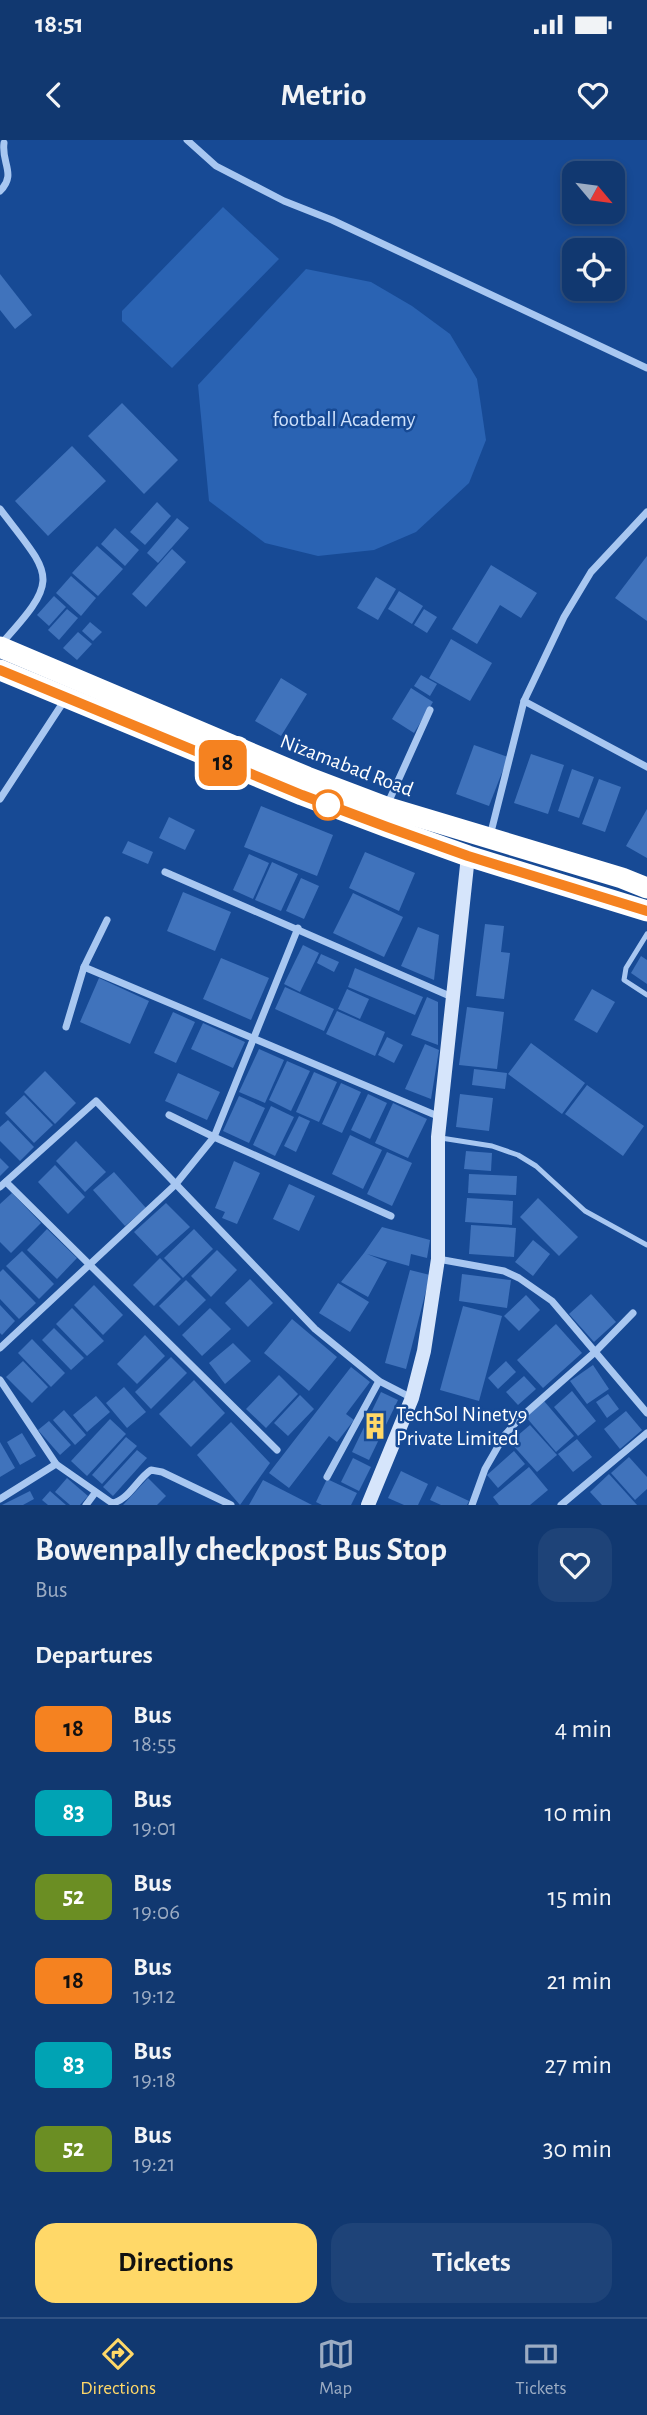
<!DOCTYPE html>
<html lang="en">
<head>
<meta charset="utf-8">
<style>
  body { margin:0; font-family:"Alegreya Sans",sans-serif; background:#1e4378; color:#f1f3f6; height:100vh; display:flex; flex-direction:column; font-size:26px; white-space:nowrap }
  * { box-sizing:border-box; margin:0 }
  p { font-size:23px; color:#9cacc3 }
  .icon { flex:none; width:38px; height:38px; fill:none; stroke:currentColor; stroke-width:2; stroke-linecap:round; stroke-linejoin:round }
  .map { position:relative; height:1365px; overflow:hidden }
  .side { display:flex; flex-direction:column; background:#113870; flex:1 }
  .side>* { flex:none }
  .badge { padding:0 14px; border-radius:10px; font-size:24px; line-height:46px }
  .needle { width:46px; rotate:119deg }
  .tools { position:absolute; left:562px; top:21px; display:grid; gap:14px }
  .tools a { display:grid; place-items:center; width:63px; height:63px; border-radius:14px; background:#113870; box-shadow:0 4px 10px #0003,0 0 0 2px #305283; font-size:35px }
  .map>.badge { position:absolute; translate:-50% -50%; box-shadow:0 0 0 4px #fff }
  h2 { padding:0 35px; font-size:26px; line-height:63px }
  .round { display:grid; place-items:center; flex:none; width:74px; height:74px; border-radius:21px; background:#1e4378 }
  .head { display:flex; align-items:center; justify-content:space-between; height:119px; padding:0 35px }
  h1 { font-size:33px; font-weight:600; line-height:52px }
  .primary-button { display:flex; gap:14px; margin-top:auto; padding:14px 35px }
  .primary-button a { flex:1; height:80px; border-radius:21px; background:#ffd868; color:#111; font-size:28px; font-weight:600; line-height:80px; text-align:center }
  .primary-button a+a { background:#1e4378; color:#f1f3f6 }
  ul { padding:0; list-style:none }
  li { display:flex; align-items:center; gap:21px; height:84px; padding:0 35px }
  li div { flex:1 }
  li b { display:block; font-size:26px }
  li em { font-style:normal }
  li .badge { min-width:77px; font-weight:700; text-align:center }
  .status { display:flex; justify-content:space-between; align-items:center; height:49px; padding:0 35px; background:#113870; direction:ltr }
  .status svg { height:19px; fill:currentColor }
  header { display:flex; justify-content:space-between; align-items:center; height:91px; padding:0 35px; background:#113870; font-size:32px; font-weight:600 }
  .tabs { display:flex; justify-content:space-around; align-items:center; height:98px; border-top:2px solid #305283; background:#113870; font-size:19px; color:#9cacc3 }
  .tabs a { display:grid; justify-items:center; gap:4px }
  .tabs .current { color:#ffd868 }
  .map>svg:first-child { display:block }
  .green { fill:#2a63b3 }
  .building { fill:#4073bc }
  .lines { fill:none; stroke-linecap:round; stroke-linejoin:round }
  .lane { stroke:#a8c7f1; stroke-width:5 }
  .street { stroke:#a8c7f1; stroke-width:7 }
  .secondary { stroke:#d6e5fb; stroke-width:14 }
  .highway { stroke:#fff; stroke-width:21 }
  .line-casing { stroke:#fff; stroke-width:16 }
  .line { stroke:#f58220; stroke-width:10 }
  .stop-dot { fill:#fff; stroke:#f58220; stroke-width:3.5 }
  .labels { text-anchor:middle; stroke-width:5; stroke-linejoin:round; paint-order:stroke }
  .park-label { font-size:21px; fill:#cfe2fc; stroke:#174a95 }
  .street-label { font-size:21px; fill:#fff; stroke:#174a95 }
  .poi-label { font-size:21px; fill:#fff; stroke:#174a95; text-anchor:start }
</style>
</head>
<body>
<div class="status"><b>18:51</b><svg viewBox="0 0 49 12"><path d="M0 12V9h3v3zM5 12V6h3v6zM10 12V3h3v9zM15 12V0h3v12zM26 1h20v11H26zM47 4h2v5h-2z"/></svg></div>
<header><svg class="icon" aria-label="back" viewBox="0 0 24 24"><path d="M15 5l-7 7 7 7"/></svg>Metrio<svg class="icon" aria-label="heart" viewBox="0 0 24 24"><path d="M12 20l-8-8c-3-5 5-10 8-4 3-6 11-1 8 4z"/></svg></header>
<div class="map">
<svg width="647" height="1365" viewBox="0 0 647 1365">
  <rect width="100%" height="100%" fill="#174a95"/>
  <g class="green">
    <path d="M223 67 279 119 172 228 122 181V171Z"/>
    <path d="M306 129 371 142 412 166 450 194 477 239 486 300 469 343 416 392 374 410 318 416 265 403 209 361 198 245Z"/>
  </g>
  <g class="building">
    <path d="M0 134 32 175 15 189 0 170Z"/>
    <path d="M122 263 178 320 144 354 88 296Z"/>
    <path d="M72 306 106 341 48 396 15 361Z"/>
    <path d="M157 362 171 376 145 405 130 392Z"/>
    <path d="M177 378 189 388 158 423 147 413Z"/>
    <path d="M115 388 139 410 125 426 101 404Z"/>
    <path d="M97 406 123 429 98 456 72 433Z"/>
    <path d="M172 409 186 422 146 467 132 454Z"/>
    <path d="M647 416V481L615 458Z"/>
    <path d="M491 425 537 453 521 478 500 465 477 504 452 489Z"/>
    <path d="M71 436 96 458 81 476 56 453Z"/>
    <path d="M376 437 396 449 378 480 357 468Z"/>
    <path d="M399 451 423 466 412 484 388 469Z"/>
    <path d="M54 456 66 467 49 486 37 475Z"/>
    <path d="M67 469 78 478 59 500 48 490Z"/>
    <path d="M424 469 437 477 427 493 414 485Z"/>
    <path d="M90 482 102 492 93 501 82 491Z"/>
    <path d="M78 492 92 504 77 520 63 508Z"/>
    <path d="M451 499 492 523 470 561 429 538Z"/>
    <path d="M421 535 437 544 430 556 414 546Z"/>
    <path d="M281 538 307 554 281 596 255 581Z"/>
    <path d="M411 548 433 562 414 593 392 579Z"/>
    <path d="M474 605 508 617 489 666 456 654Z"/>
    <path d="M531 614 564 625 548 674 514 663Z"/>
    <path d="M572 629 594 637 579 678 558 671Z"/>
    <path d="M599 639 621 647 605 692 582 684Z"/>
    <path d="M261 666 333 695 317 736 244 707Z"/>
    <path d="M647 669V718L626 706Z"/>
    <path d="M169 677 195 690 185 710 159 698Z"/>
    <path d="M128 701 153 712 148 724 122 713Z"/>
    <path d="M365 712 415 733 399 771 349 748Z"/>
    <path d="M249 714 269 723 253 759 233 750Z"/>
    <path d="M272 722 298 734 281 771 255 760Z"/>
    <path d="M301 738 319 746 304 779 286 771Z"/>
    <path d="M183 752 231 772 215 811 167 791Z"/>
    <path d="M353 753 403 777 384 817 333 793Z"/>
    <path d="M485 784 504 786 501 812 510 813 504 859 476 856Z"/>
    <path d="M418 787 439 795 434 840 401 826Z"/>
    <path d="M303 805 319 813 300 852 284 844Z"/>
    <path d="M321 814 339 822 334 832 317 823Z"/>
    <path d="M641 816 647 820V844L631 833Z"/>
    <path d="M221 818 269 838 251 880 203 859Z"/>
    <path d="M355 828 423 857 415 875 348 847Z"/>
    <path d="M99 838 149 861 130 904 80 882Z"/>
    <path d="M285 847 334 869 324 891 275 869Z"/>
    <path d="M347 849 369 859 360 879 338 869Z"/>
    <path d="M592 849 615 862 597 893 574 880Z"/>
    <path d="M427 857 438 862V905L411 895Z"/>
    <path d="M467 867 504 872 497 929 459 925Z"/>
    <path d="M337 871 385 892 375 916 326 894Z"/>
    <path d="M173 872 195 882 176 923 154 913Z"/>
    <path d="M203 883 245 902 233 928 191 909Z"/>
    <path d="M387 897 403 905 394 923 378 915Z"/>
    <path d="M531 903 585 943 562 974 508 934Z"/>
    <path d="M425 904 439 910 431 959 405 949Z"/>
    <path d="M259 909 284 920 265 963 239 952Z"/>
    <path d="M287 921 310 931 291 971 269 960Z"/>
    <path d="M474 929 507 933 505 949 472 945Z"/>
    <path d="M45 931 76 963 55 984 24 952Z"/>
    <path d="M314 932 337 942 319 982 296 972Z"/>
    <path d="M178 933 220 952 207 980 165 961Z"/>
    <path d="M341 943 361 952 342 993 322 984Z"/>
    <path d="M587 945 644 986 623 1016 565 974Z"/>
    <path d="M368 954 387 963 370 999 351 990Z"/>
    <path d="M460 954 493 958 489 991 456 987Z"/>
    <path d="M24 955 53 985 34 1003 5 973Z"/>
    <path d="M239 956 265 968 249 1003 223 991Z"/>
    <path d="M393 963 427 979 408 1018 375 1003Z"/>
    <path d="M271 966 294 977 275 1016 253 1005Z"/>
    <path d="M299 976 310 981 296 1012 284 1006Z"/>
    <path d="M8 980 34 1007 20 1021 0 1001V987Z"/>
    <path d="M350 995 382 1010 363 1049 332 1034Z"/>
    <path d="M76 1001 106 1032 85 1052 56 1021Z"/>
    <path d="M466 1011 492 1013 491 1031 464 1029Z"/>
    <path d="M387 1012 412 1023 392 1066 367 1054Z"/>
    <path d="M0 1018 9 1027 0 1036Z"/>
    <path d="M234 1021 260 1033 237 1084 222 1078 225 1072 215 1068Z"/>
    <path d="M55 1025 85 1057 68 1074 38 1042Z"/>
    <path d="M114 1032 146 1068 125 1086 93 1050Z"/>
    <path d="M469 1034 517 1036 516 1055 468 1053Z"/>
    <path d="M289 1044 315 1056 299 1091 273 1079Z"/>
    <path d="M12 1053 41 1083 11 1113 0 1102V1064Z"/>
    <path d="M467 1058 513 1061 512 1085 465 1082Z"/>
    <path d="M538 1058 578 1097 559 1116 520 1077Z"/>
    <path d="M166 1063 190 1087 157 1116 134 1092Z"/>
    <path d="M471 1085 516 1088 514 1117 469 1114Z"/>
    <path d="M382 1087 430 1100 427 1118 411 1114 409 1126 367 1114 387 1122 368 1157 341 1142 364 1113Z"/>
    <path d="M47 1089 77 1118 57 1139 27 1110Z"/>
    <path d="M194 1089 213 1109 183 1138 164 1118Z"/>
    <path d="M533 1100 550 1114 533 1136 515 1122Z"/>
    <path d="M217 1110 237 1130 211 1157 191 1136Z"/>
    <path d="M22 1111 54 1144 39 1159 6 1126Z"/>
    <path d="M160 1118 181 1139 154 1166 133 1145Z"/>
    <path d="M3 1129 36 1163 19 1179 0 1159V1132Z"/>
    <path d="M410 1130 430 1135 406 1229 385 1223Z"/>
    <path d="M462 1134 511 1140 507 1168 459 1161Z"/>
    <path d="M250 1139 273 1163 248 1187 225 1163Z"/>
    <path d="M186 1140 206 1160 179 1186 159 1166Z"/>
    <path d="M338 1143 369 1162 350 1192 319 1173Z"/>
    <path d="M94 1145 123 1175 103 1195 74 1165Z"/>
    <path d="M591 1154 616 1182 594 1202 569 1174Z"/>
    <path d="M526 1155 540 1170 519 1191 504 1176Z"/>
    <path d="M0 1165 15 1181 2 1195 0 1193Z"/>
    <path d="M463 1166 502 1176 479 1261 440 1250Z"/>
    <path d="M72 1168 104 1201 87 1216 56 1184Z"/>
    <path d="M210 1168 231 1189 202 1216 182 1195Z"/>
    <path d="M292 1179 337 1217 309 1251 264 1213Z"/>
    <path d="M556 1184 582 1213 543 1248 517 1220Z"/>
    <path d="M54 1188 84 1218 71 1230 42 1200Z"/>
    <path d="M145 1195 165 1216 137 1244 117 1224Z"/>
    <path d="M32 1199 65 1233 51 1247 18 1213Z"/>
    <path d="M233 1203 251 1221 225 1244 209 1223Z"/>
    <path d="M171 1217 187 1233 151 1269 135 1252Z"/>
    <path d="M23 1221 48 1247 32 1263 6 1237Z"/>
    <path d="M506 1221 516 1232 498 1249 488 1238Z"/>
    <path d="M593 1225 609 1249 587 1264 570 1241Z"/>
    <path d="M351 1227 370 1242 346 1274 354 1280 337 1302 329 1296 289 1348 269 1333Z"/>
    <path d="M279 1235 298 1254 266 1288 246 1269Z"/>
    <path d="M524 1236 536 1249 518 1265 506 1252Z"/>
    <path d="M194 1240 225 1273 191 1307 159 1274Z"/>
    <path d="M124 1247 146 1272 127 1288 106 1263Z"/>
    <path d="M572 1251 596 1281 578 1296 554 1267Z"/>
    <path d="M381 1252 398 1260 369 1320 352 1312Z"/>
    <path d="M608 1254 619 1269 607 1278 596 1262Z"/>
    <path d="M300 1255 314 1269 288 1296 274 1283Z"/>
    <path d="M96 1256 110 1272 87 1292 73 1275Z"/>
    <path d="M544 1261 574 1296 556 1312 526 1277Z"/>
    <path d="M64 1270 86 1295 75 1305 53 1280Z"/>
    <path d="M626 1271 642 1290 620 1309 604 1289Z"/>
    <path d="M110 1279 126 1294 87 1336 71 1321Z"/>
    <path d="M49 1281 71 1305 60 1315 38 1290Z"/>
    <path d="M231 1282 270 1323 240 1365 197 1315Z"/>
    <path d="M530 1285 557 1315 537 1332 510 1302Z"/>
    <path d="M22 1293 36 1316 20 1325 7 1302Z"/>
    <path d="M126 1297 137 1306 102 1344 92 1335Z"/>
    <path d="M577 1299 592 1317 573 1332 558 1314Z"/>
    <path d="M0 1302 15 1328 0 1337Z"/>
    <path d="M137 1310 147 1318 113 1356 103 1347Z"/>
    <path d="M514 1311 525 1324 498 1348 487 1335Z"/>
    <path d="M629 1317 647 1337V1349L635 1360 611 1333Z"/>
    <path d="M353 1318 371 1327 359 1351 341 1342Z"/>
    <path d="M529 1327 548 1350 530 1365H499L493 1357Z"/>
    <path d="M401 1331 428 1344 418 1365H404L388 1358Z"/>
    <path d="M609 1334 637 1365H602L590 1352Z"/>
    <path d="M67 1338 88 1356 80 1365H70L55 1352Z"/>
    <path d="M148 1338 166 1356 157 1365H123Z"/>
    <path d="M327 1339 357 1353 351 1365H322L316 1362Z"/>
    <path d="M263 1340 312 1365H249Z"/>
    <path d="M437 1346 469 1361 467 1365H441L430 1360Z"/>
    <path d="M30 1351 34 1359 23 1365H2Z"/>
    <path d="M50 1351 66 1365H48L42 1360Z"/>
  </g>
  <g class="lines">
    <g class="lane">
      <path d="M647 794 626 828 624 840 647 855"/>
      <path d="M441 998 492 1006 518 1015 536 1026 585 1071 647 1105"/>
    </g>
    <g class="street">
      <path d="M187 0 216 26 284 61 332 80 647 228"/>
      <path d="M0 51C17 34 1 23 4 3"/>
      <path d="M0 369C52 437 62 437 1 504"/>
      <path d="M524 561 647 627"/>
      <path d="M0 659 66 558"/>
      <path d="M388 663 430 570"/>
      <path d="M490 696 524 561 564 477 591 432 647 372"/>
      <path d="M165 732 452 857"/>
      <path d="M84 827 440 977"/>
      <path d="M66 887 84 827 107 780"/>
      <path d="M169 975 214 997 391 1076"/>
      <path d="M6 1042 277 1310"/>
      <path d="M0 1047 96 961 315 1189 379 1241 412 1258"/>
      <path d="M438 1119 504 1131 519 1138 552 1161 647 1273"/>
      <path d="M0 1208 175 1045 214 997 298 788"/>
      <path d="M0 1240 56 1324 112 1363C128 1361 137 1339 151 1330L162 1332 231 1365"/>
      <path d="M327 1337 379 1241"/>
      <path d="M0 1359 56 1324"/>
      <path d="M86 1365 95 1353"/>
      <path d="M472 1365 485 1329 504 1296 519 1279 595 1212 633 1173"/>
      <path d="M561 1365 647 1293"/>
    </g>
    <path class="secondary" d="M368 1365 412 1258 424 1211 438 1119V997L468 716"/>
    <g class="highway">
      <path d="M0 507 307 637 386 667 622 738 647 748"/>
      <path d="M0 530 302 655 387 687 468 716 647 771"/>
    </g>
  </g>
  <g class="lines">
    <defs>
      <path id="line" d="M0 530 302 655 387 687 468 716 647 771"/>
    </defs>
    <use href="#line" class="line-casing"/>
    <use href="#line" class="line"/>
  </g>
  <defs>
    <symbol id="building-bare" viewBox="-9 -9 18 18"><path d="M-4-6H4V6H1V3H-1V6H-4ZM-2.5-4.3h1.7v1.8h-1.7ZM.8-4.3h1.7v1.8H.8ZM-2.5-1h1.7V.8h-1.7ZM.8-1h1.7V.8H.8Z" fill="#ffd868" stroke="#174a95" stroke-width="2.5" paint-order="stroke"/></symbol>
  </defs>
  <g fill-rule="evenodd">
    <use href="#building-bare" x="356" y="1267" width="38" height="38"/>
  </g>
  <circle class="stop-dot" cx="328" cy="665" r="14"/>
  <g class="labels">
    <g class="park-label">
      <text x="344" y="286">football Academy</text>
    </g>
    <g class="street-label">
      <text transform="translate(347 625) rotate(21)" y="7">Nizamabad Road</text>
    </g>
    <g class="poi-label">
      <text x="396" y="1281">TechSol Ninety9<tspan x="396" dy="24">Private Limited</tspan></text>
    </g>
  </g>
</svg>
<div class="tools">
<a><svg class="needle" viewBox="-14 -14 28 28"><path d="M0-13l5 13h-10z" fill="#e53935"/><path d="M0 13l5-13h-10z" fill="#9cacc3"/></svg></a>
<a><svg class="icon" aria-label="locate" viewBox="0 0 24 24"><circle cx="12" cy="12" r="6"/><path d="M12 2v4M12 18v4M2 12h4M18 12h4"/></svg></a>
</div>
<b class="badge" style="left:223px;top:623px;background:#f58220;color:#111">18</b>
</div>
<section class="side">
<div class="head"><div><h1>Bowenpally checkpost Bus Stop</h1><p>Bus</p></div><a class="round"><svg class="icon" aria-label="heart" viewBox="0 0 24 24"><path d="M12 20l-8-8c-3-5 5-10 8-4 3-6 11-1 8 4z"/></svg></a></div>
<h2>Departures</h2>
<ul>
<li><span class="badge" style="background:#f58220;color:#111">18</span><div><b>Bus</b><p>18:55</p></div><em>4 min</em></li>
<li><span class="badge" style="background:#00a3b4;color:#fff">83</span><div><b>Bus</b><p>19:01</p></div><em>10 min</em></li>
<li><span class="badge" style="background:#6b8e23;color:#fff">52</span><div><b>Bus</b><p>19:06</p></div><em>15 min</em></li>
<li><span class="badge" style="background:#f58220;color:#111">18</span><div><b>Bus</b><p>19:12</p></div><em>21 min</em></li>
<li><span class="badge" style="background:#00a3b4;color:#fff">83</span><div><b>Bus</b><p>19:18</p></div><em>27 min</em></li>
<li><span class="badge" style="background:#6b8e23;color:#fff">52</span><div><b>Bus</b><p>19:21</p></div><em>30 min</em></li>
</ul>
<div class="primary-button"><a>Directions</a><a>Tickets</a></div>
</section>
<nav class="tabs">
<a class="current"><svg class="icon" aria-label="directions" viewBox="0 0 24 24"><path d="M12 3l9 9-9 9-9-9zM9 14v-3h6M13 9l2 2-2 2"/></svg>Directions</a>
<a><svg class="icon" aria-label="map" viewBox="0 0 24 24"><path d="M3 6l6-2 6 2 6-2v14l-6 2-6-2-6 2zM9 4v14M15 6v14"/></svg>Map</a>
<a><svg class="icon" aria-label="tickets" viewBox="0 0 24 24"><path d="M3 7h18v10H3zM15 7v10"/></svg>Tickets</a>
</nav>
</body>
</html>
